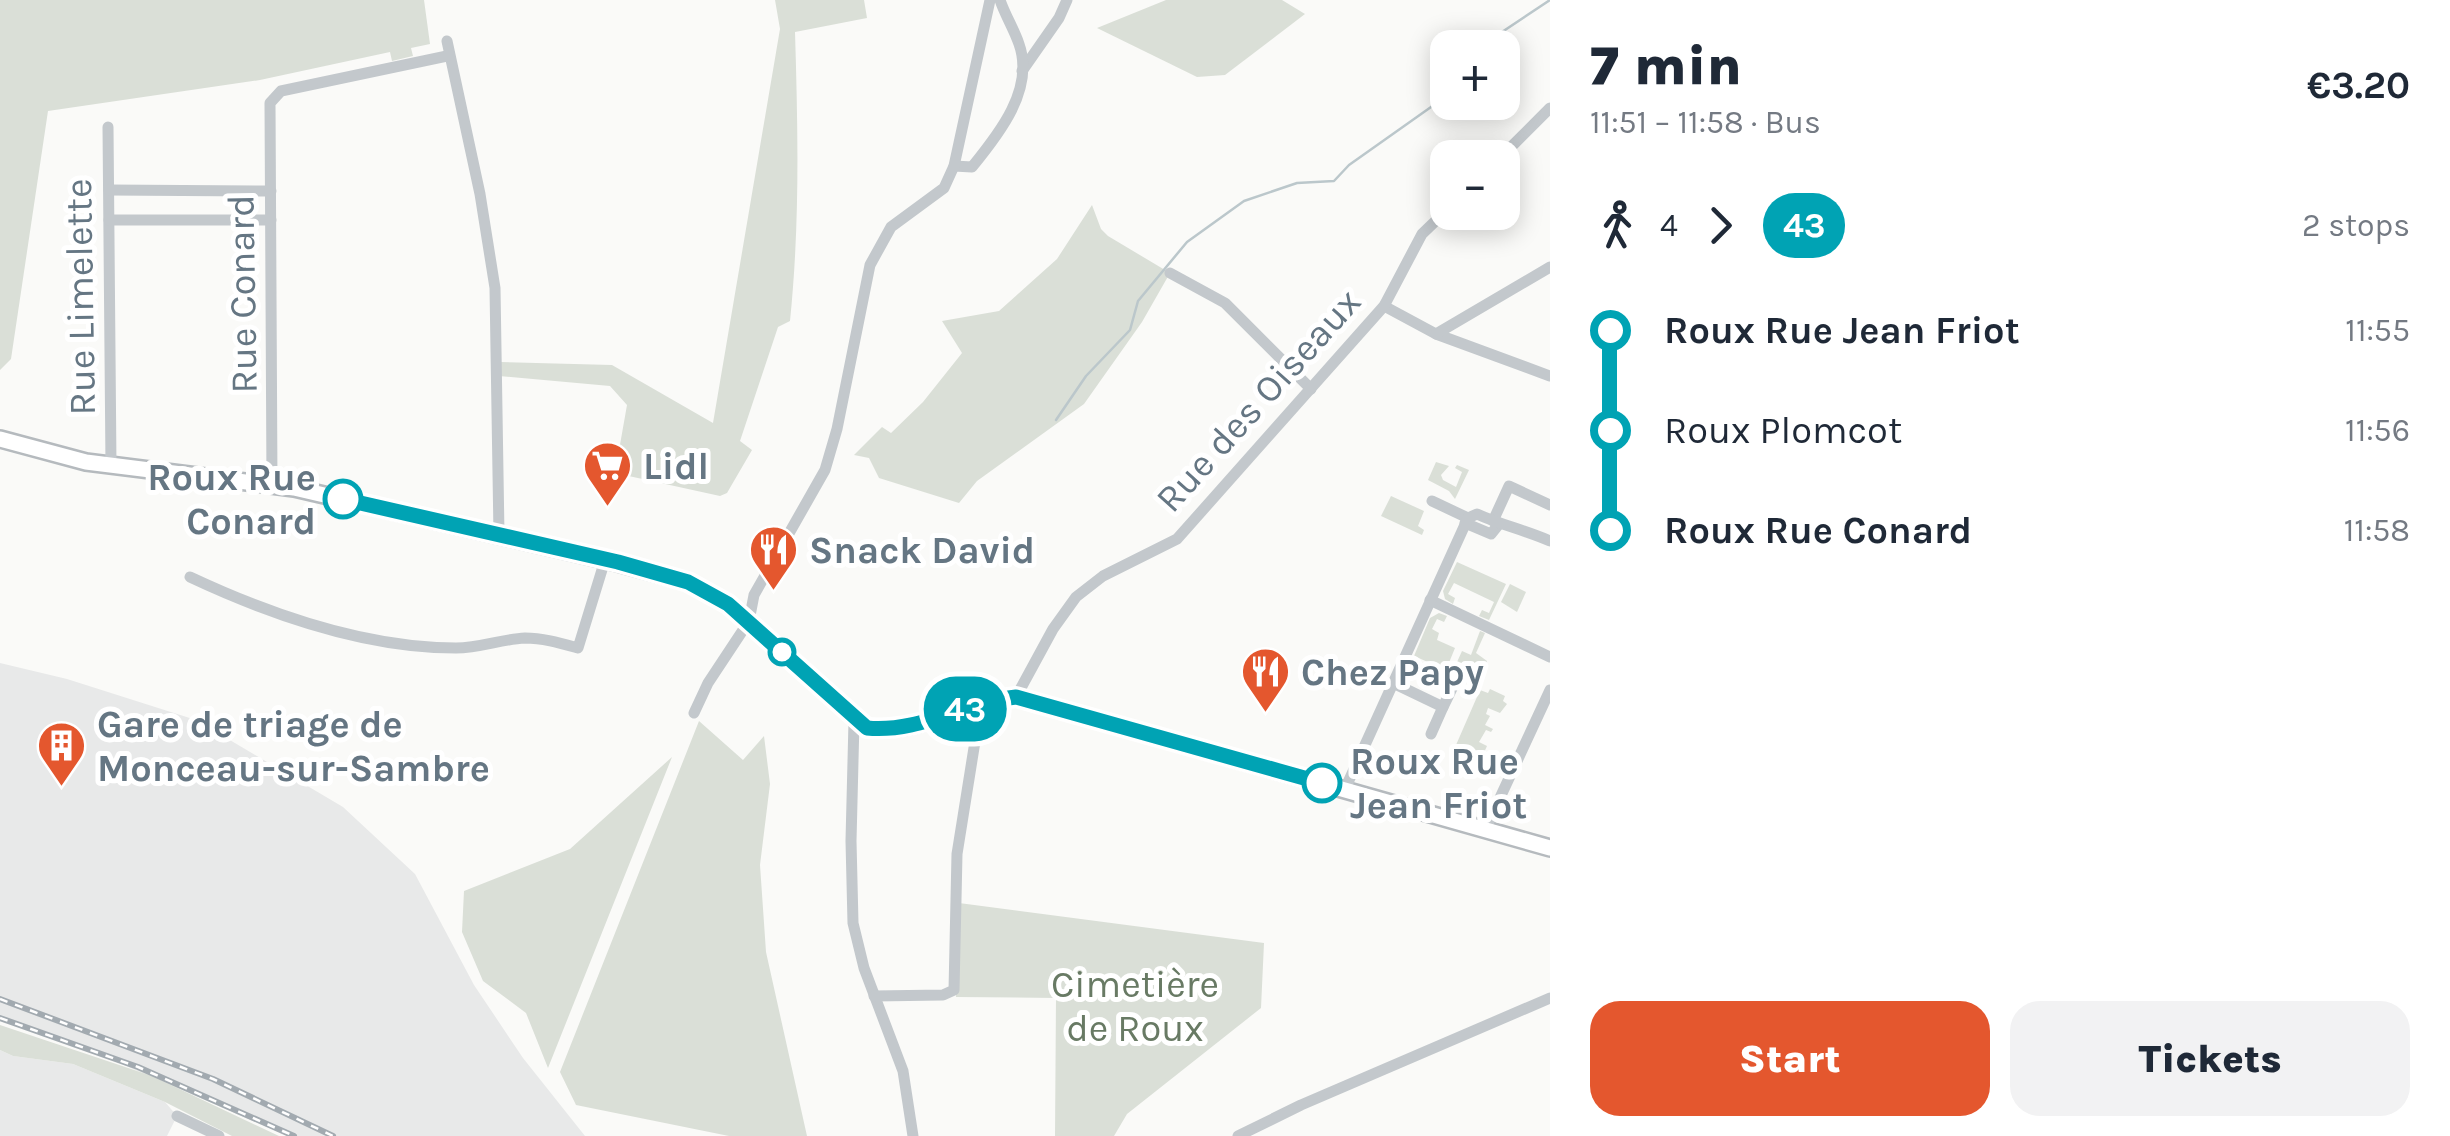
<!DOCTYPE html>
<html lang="en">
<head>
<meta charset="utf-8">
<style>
  body { margin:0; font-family:Karla,sans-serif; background:#f2f2f3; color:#1f2937; height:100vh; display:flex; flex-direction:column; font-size:38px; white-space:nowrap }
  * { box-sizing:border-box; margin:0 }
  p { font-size:32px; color:#747a83 }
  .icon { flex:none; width:55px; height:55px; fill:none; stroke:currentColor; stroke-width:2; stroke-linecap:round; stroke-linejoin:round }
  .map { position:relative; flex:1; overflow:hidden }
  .panel { display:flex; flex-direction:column; background:#fff; width:900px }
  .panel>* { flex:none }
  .badge { padding:0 20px; border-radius:32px; font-size:35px; line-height:65px }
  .tools { position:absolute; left:1430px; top:30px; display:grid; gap:20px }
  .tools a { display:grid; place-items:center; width:90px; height:90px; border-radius:20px; background:#fff; box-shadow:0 5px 25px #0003; font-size:50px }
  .map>.badge { position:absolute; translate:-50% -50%; box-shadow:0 0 0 5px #fff }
  .legs { display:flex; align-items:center; gap:15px; height:110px; padding:0 40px; font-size:32px }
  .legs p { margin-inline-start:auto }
  .headline { display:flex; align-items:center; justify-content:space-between; height:170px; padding:0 40px }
  h1 { font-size:55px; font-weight:800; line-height:75px }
  .primary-button { display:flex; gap:20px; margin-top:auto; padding:20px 40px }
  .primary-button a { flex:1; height:115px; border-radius:30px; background:#e4572e; color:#fff; font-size:40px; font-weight:800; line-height:115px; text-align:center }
  .primary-button a+a { background:#f2f2f3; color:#1f2937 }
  ul { padding:0 40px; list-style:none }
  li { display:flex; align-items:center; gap:35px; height:100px; font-size:38px }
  li i { display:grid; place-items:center; width:15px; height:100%; margin:0 12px; background:currentColor }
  li i::after { content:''; width:25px; height:25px; margin:-12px; border:8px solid; border-radius:50%; background:#fff }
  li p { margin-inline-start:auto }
  li:first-child i { background:linear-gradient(#0000 50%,currentColor 0) }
  li:last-child i { background:linear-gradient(currentColor 50%,#0000 0) }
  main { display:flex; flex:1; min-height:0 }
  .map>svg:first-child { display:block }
  .built { fill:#e8e9e9 }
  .green { fill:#dadfd7 }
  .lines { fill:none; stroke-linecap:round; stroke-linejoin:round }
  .stream { stroke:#bbc7cb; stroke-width:2.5 }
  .major-casing { stroke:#b5babe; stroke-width:20 }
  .minor { stroke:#c3c8cc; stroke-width:11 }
  .major { stroke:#fff; stroke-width:15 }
  .rail-casing { stroke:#a2aab0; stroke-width:6 }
  .rail { stroke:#fff; stroke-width:2.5; stroke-dasharray:8; stroke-linecap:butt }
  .line-1-casing { stroke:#fff; stroke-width:22 }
  .line-1 { stroke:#00a3b4; stroke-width:15 }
  .stop-1-dot { fill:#fff; stroke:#00a3b4; stroke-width:5 }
  .labels { text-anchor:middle; stroke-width:10; stroke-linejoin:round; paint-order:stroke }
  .street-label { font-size:38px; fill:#657683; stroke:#fff }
  .poi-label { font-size:38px; font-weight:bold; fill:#657683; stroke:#fff; text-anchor:start }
  .stop-label { font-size:38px; font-weight:bold; fill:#657683; stroke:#fff; text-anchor:end }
  .park-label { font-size:38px; fill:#687a64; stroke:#fff }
</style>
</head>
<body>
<main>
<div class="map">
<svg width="1550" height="1136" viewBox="0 0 1550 1136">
  <rect width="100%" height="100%" fill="#fafaf8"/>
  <g class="built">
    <path d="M0 663 67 679 196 720 343 807 415 874 474 985 523 1058 585 1136H288L66 1040 0 1019Z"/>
    <path d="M0 1050 13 1056 73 1064 165 1102 177 1116 167 1136H0Z"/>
  </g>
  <g class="green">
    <path d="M0 0H424L430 44 411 48 413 56 392 61 390 52 260 80 48 111 11 359 0 370Z"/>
    <path d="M775 0H864L867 18 795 32C798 130 800 223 790 321L778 327 740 441 752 450 727 493 720 496 615 473 627 405 610 386 499 376 501 362 612 365 713 423 780 29Z"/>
    <path d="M1166 0H1282L1305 14 1225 75 1197 77 1097 28Z"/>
    <path d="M1092 205 1101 229 1108 236 1170 273 1142 322 1084 404 977 481 959 503 879 478 869 458 854 455 882 427 891 433 923 402 962 353 942 321 999 311 1057 259Z"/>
    <path d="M1436 462 1449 466 1441 475 1443 480 1456 487 1462 472 1455 468 1457 465 1469 470 1455 499 1449 491 1428 480Z"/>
    <path d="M1391 496 1424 511 1418 526 1424 530 1422 535 1381 516Z"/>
    <path d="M1457 562 1506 584 1489 620 1479 616 1482 610 1489 613 1494 602 1454 583 1448 594 1455 598 1453 604 1445 599 1443 591Z"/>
    <path d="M1510 584 1526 592 1517 612 1501 602Z"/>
    <path d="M1439 613 1447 616 1444 622 1437 619 1432 629 1439 633 1437 640 1455 648 1446 670 1414 656 1430 618Z"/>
    <path d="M1480 631 1485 633 1476 653 1487 661 1478 680 1471 677 1475 669 1471 667 1465 677 1453 671 1462 651 1471 655Z"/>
    <path d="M1490 689 1505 696 1503 701 1507 704 1500 713 1488 708 1486 714 1490 716 1485 725 1493 729 1491 732 1486 730 1479 742 1487 746 1482 757 1456 745 1480 690 1488 693Z"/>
    <path d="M699 721 743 760 764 736 770 784 760 865 766 952 807 1136H729L576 1105 560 1072Z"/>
    <path d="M672 757 548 1068 526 1013 483 981 462 932 464 891 570 849Z"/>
    <path d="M959 903 1264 943 1261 1008 1127 1114 1114 1136H1055L1056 998 956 997Z"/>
    <path d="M0 1025 152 1076 279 1136H232L165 1102 73 1064 13 1056 0 1050Z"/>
  </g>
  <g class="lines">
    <g class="stream">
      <path d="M1478 48 1550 0"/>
      <path d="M1056 420 1086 376 1130 330 1138 301 1187 242 1244 201 1297 183 1334 181 1349 165 1448 95"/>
    </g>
    <defs>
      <path id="major" d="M0 439 86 462 294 488 618 563 688 582 728 604 867 728C919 734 964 703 1016 697L1550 848"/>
    </defs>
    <use href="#major" class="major-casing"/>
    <g class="minor">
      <path d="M447 41 480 194 495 288 499 535"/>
      <path d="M1022 71 1059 18 1067 0"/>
      <path d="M108 127 111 466"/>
      <path d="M1500 158 1550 108"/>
      <path d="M954 166 972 167C999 134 1035 89 1019 44 1014 29 1005 15 1000 0"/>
      <path d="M109 190 271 191"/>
      <path d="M109 220H271"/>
      <path d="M1170 273 1225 303 1311 389"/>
      <path d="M1384 306 1436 334 1550 376"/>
      <path d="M1436 334 1550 267"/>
      <path d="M272 484 270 103 281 91 447 56"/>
      <path d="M1432 501 1468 518"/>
      <path d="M1493 521 1509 486 1550 505"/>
      <path d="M1465 523 1491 534 1499 524"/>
      <path d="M190 577C271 615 365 648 456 648 480 648 502 639 525 638 543 638 560 643 578 648L605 560"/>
      <path d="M1430 600 1550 657"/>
      <path d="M1393 683 1443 707 1431 734"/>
      <path d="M1016 697 1053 629 1076 597 1103 576 1177 539 1384 306 1422 234 1448 209"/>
      <path d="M1443 707 1457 678"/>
      <path d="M694 713 708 683 749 621 754 595 825 470 837 429 870 265 891 227 944 188 954 166 990 0"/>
      <path d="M854 721 851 841 853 923 864 968 903 1071 913 1136"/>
      <path d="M1345 789 1468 518 1477 514C1501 525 1525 530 1550 541"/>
      <path d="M1485 830 1550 690"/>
      <path d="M874 996 943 995 954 990 957 854 981 704"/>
      <path d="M177 1116 219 1136"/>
      <path d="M1238 1136 1301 1105 1550 998"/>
    </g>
    <use href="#major" class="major"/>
    <defs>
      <g id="rail">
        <path d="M0 999 213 1079 333 1136"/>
        <path d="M0 1018 138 1067 294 1136"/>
      </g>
    </defs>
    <use href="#rail" class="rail-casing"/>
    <use href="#rail" class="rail"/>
  </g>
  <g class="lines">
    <defs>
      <path id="line-1" d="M343 499 618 562 688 582 728 604 867 728C919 733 964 703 1016 697L1322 783"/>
    </defs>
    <use href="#line-1" class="line-1-casing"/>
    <use href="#line-1" class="line-1"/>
  </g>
  <defs>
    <symbol id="supermarket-pin" viewBox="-11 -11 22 30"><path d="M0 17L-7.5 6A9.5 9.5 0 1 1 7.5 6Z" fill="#e4572e" stroke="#fff"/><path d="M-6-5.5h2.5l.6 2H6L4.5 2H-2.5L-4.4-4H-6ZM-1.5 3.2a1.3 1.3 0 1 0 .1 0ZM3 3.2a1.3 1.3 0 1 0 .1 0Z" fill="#fff"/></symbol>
    <symbol id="restaurant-pin" viewBox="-11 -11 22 30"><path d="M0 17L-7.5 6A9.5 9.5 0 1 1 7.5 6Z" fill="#e4572e" stroke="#fff"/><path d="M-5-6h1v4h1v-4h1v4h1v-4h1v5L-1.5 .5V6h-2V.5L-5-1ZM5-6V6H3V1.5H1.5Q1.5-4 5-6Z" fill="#fff"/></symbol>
    <symbol id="building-pin" viewBox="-11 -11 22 30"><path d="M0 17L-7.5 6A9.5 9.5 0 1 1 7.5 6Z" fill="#e4572e" stroke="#fff"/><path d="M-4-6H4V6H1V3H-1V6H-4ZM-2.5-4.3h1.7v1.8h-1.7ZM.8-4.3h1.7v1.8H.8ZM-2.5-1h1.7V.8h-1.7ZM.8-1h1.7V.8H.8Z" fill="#fff"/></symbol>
  </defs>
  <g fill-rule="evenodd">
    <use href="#supermarket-pin" x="580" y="438" width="55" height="75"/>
    <use href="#restaurant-pin" x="746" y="522" width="55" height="75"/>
    <use href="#restaurant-pin" x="1238" y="644" width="55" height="75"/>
    <use href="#building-pin" x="34" y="718" width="55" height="75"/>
  </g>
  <g class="stop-1-dot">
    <circle cx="343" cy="499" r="18"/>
    <circle cx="782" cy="652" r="12"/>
    <circle cx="1322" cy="783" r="18"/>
  </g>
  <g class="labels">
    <g class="street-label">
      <text transform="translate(242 294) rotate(-91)" y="13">Rue Conard</text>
      <text transform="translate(80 297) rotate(-91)" y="13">Rue Limelette</text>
      <text transform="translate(1258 400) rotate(-48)" y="13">Rue des Oiseaux</text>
    </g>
    <g class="poi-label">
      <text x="643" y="479">Lidl</text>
      <text x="809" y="563">Snack David</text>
      <text x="1301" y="685">Chez Papy</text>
      <text x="97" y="737">Gare de triage de<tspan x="97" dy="44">Monceau-sur-Sambre</tspan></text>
    </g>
    <g class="stop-label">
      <text x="316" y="490">Roux Rue<tspan x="316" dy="44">Conard</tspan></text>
      <text x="1350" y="774" text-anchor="start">Roux Rue<tspan x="1350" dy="44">Jean Friot</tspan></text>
    </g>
    <g class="park-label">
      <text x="1135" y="997">Cimetière<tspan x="1135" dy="44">de Roux</tspan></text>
    </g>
  </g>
</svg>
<div class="tools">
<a>+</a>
<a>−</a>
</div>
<b class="badge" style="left:965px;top:709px;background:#00a3b4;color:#fff">43</b>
</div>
<section class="panel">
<div class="headline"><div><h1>7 min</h1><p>11:51 – 11:58 · Bus</p></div><b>€3.20</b></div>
<div class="legs"><svg class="icon" aria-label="walk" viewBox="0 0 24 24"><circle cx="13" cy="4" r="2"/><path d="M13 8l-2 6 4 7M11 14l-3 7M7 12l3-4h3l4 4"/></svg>4<svg class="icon" aria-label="forward" viewBox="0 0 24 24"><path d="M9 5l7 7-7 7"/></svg><b class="badge" style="background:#00a3b4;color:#fff">43</b><p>2 stops</p></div>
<ul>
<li><i style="color:#00a3b4"></i><b>Roux Rue Jean Friot</b><p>11:55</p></li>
<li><i style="color:#00a3b4"></i><span>Roux Plomcot</span><p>11:56</p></li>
<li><i style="color:#00a3b4"></i><b>Roux Rue Conard</b><p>11:58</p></li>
</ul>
<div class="primary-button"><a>Start</a><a>Tickets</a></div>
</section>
</main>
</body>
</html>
